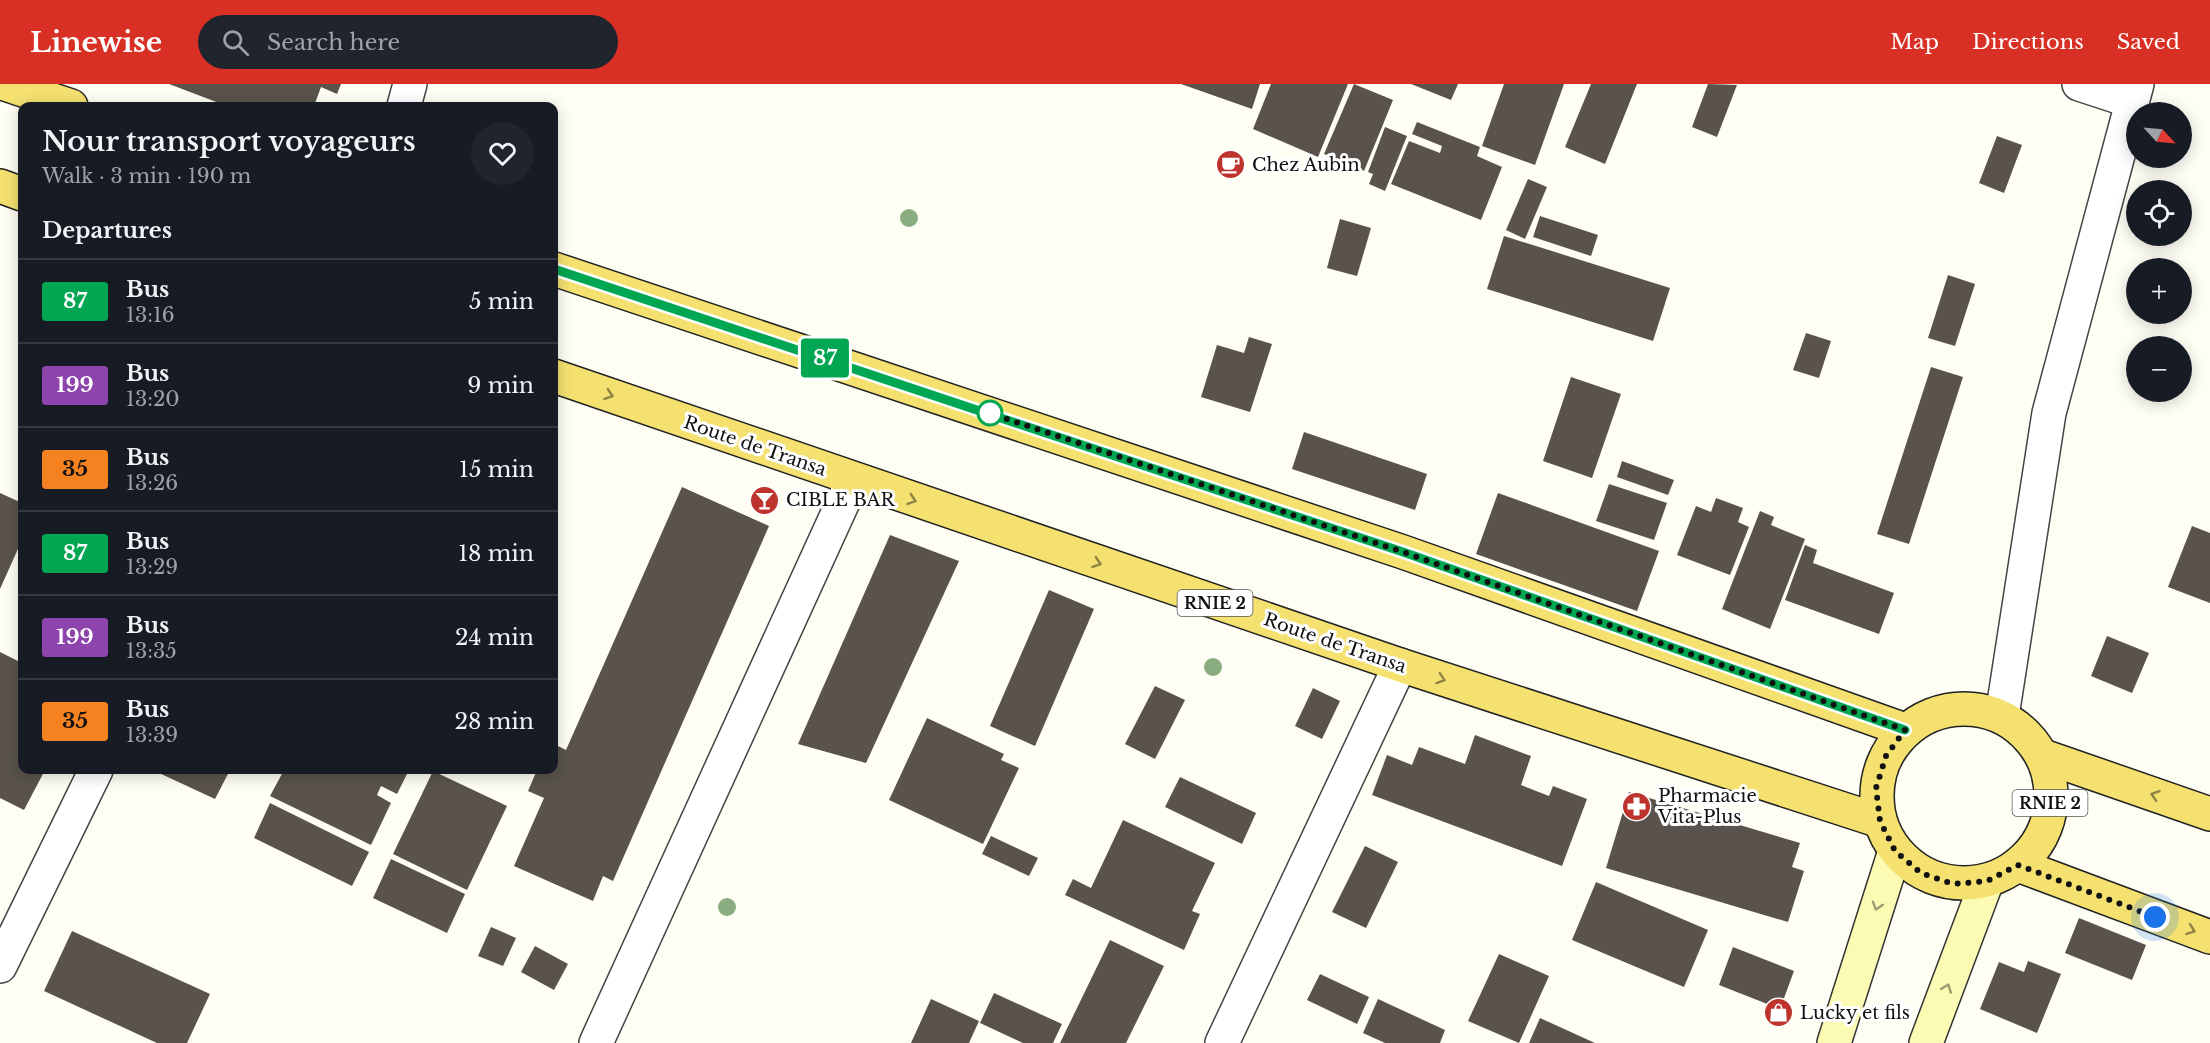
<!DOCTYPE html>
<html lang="en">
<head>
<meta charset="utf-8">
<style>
  body { margin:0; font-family:"Libre Baskerville",serif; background:#20242c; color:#f1f3f6; height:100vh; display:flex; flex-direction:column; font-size:22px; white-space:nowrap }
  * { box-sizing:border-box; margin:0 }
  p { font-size:20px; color:#9ea1a6 }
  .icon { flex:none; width:33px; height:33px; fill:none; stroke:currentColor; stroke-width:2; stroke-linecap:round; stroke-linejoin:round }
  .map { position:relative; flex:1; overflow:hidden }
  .side { position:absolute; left:18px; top:18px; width:540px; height:672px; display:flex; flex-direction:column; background:#171b24; border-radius:12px; box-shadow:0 3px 15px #0003 }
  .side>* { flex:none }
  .badge { padding:0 12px; border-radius:4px; font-size:21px; line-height:39px }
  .needle { width:39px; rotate:116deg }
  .tools { position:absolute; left:2126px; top:18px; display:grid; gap:12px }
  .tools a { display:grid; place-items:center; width:66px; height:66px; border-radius:50%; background:#171b24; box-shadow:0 3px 15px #0003; font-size:30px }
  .you { position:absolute; width:30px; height:30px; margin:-15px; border:4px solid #fff; border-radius:50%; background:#1a73e8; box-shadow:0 0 0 9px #1a73e833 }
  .map>.badge { position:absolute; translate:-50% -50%; box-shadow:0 0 0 3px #fff }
  h2 { padding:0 24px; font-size:22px; line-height:54px }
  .round { display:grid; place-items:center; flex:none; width:63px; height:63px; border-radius:32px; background:#20242c }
  .head { display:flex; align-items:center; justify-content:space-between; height:102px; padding:0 24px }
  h1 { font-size:28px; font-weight:600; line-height:45px }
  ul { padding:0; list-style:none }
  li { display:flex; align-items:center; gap:18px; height:84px; padding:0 24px; border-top:2px solid #363941 }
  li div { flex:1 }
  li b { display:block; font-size:22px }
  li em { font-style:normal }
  li .badge { min-width:66px; font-weight:700; text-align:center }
  header { display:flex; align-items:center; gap:36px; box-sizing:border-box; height:84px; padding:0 30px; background:#d93025; color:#fff }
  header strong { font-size:28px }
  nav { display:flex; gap:33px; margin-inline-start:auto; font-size:21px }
  .search { width:420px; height:54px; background:#20242c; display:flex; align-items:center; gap:15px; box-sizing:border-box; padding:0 21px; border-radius:33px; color:#9ea1a6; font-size:22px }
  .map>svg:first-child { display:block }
  .building { fill:#5a534d }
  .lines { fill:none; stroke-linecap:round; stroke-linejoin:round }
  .street-casing { stroke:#444; stroke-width:36 }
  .secondary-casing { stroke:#333; stroke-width:36 }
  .primary-casing { stroke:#222; stroke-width:36 }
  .street { stroke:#fff; stroke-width:33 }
  .secondary { stroke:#fcfbb3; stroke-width:33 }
  .primary { stroke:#f4e170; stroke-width:33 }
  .tree { fill:#89ac81 }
  .oneway { stroke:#8e8345 }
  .oneway2 { stroke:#9e9d72 }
  .line-casing { stroke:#fff; stroke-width:14 }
  .line { stroke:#00a651; stroke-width:9 }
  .walk { stroke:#111; stroke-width:6; stroke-dasharray:0 10.8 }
  .stop-dot { fill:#fff; stroke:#00a651; stroke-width:3 }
  .labels { text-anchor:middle; stroke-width:6; stroke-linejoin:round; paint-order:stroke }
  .shield { fill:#fff; stroke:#585858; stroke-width:1.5 }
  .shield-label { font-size:16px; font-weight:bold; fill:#111 }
  .poi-label { font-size:18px; fill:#111; stroke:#fff; text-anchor:start }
  .street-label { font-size:18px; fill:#111; stroke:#fff }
</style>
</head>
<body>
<header>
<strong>Linewise</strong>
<div class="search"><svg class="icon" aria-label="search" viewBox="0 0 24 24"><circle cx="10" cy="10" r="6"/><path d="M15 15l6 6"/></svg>Search here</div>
<nav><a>Map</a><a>Directions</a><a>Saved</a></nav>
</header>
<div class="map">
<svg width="2210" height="959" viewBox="0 0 2210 959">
  <rect width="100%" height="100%" fill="#fffef5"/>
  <g class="building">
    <path d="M169 0H341L337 10 321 3 314 22H227Z"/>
    <path d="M1181 0H1260L1252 25Z"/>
    <path d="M1271 0H1348L1318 73 1253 45Z"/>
    <path d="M1354 0 1393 16 1364 87 1324 70Z"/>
    <path d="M1411 0H1458L1451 16Z"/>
    <path d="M1504 0H1564L1535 81 1482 62Z"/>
    <path d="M1591 0H1637L1605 80 1565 63Z"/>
    <path d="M1708 0 1737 1 1717 53 1692 43Z"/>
    <path d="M1417 38 1480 63 1477 72 1502 83 1481 136 1391 100 1409 57 1440 69 1442 62 1412 50Z"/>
    <path d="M1385 43 1407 52 1385 107 1369 100 1373 90 1368 88Z"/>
    <path d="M1997 52 2022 61 2004 109 1979 99Z"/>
    <path d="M1528 95 1547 103 1525 155 1506 146Z"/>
    <path d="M1540 132 1598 151 1591 172 1533 153Z"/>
    <path d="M1340 135 1371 144 1357 192 1327 184Z"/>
    <path d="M1504 152 1670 204 1653 257 1487 205Z"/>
    <path d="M1948 191 1975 200 1955 262 1928 254Z"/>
    <path d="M1806 249 1831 257 1819 294 1793 286Z"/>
    <path d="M1249 253 1272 260 1250 328 1201 313 1217 261 1244 269Z"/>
    <path d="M1931 283 1963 293 1909 460 1877 450Z"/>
    <path d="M1571 293 1621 310 1592 394 1543 377Z"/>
    <path d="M1304 348 1427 390 1415 426 1292 385Z"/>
    <path d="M1622 377 1674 396 1668 411 1617 393Z"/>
    <path d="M1609 400 1667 419 1654 456 1596 437Z"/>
    <path d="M682 403 769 442 613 797 603 792 593 817 514 782 544 714 528 707 537 686H554V660L566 666Z"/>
    <path d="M0 409 22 419V456L0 505Z"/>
    <path d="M1498 409 1659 467 1637 527 1476 470Z"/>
    <path d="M1716 414 1743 424 1738 438 1749 443 1730 491 1677 471 1696 422 1711 428Z"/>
    <path d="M1760 427 1774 433 1771 441 1805 455 1770 545 1722 525Z"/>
    <path d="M2192 442 2210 449V519L2168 503Z"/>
    <path d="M890 451 959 477 866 679 798 660Z"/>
    <path d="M1805 461 1817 466 1813 479 1894 509 1879 550 1785 516Z"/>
    <path d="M1049 506 1094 525 1035 662 990 642Z"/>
    <path d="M2107 552 2149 569 2132 609 2091 592Z"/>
    <path d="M0 568 22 579V686H45L24 726 0 714Z"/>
    <path d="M1155 602 1185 616 1155 675 1125 660Z"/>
    <path d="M1313 604 1340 617 1322 655 1295 642Z"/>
    <path d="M927 634 1004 670 1001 676 1019 684 983 760 889 716Z"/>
    <path d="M1475 651 1531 672 1521 701 1549 712 1553 702 1587 715 1562 782 1372 711 1387 671 1412 681 1419 663 1465 680Z"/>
    <path d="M160 686H230L215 715 159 689Z"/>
    <path d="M284 686H409L397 710 381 702 377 711 391 719 371 761 270 712Z"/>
    <path d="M433 687 507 722 467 806 393 770Z"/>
    <path d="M1180 693 1256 729 1242 760 1165 723Z"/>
    <path d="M1629 708 1800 759 1792 783 1804 787 1788 838 1606 784Z"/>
    <path d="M270 719 369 768 352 802 254 754Z"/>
    <path d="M1123 736 1215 779 1192 827 1200 830 1184 866 1065 811 1073 795 1091 804Z"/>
    <path d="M991 752 1038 774 1029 792 982 770Z"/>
    <path d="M1365 762 1398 778 1366 844 1332 828Z"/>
    <path d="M391 775 465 810 447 849 373 814Z"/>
    <path d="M1596 798 1708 846 1684 903 1572 856Z"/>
    <path d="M2079 834 2146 861 2132 896 2065 869Z"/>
    <path d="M491 843 516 854 503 882 478 872Z"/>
    <path d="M72 847 210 910 187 959H157L44 907Z"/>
    <path d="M1110 856 1164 882 1126 959H1060Z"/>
    <path d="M535 862 568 880 554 906 521 888Z"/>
    <path d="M1733 863 1794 887 1780 925 1719 901Z"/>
    <path d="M1499 870 1549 892 1519 959 1468 937Z"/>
    <path d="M2028 877 2061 890 2037 949 1980 925 1999 878 2024 888Z"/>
    <path d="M1320 890 1369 913 1357 940 1307 916Z"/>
    <path d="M994 909 1062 940 1053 959H1023L980 939Z"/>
    <path d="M931 915 979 937 969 959H911Z"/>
    <path d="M1378 915 1445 946 1440 959H1385L1363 949Z"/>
    <path d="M1540 934 1595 959H1529Z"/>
  </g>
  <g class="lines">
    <defs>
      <g id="street">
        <path d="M2079 0 2131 17"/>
        <path d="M404 22 410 0"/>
        <path d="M2002 632 2049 329 2137 0"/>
        <path d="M0 882 96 686"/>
        <path d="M596 959 853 396"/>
        <path d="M1222 959 1400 581"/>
      </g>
      <g id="secondary">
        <path d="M1834 959 1895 767"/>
        <path d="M1926 959 1987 797"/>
      </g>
      <g id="primary">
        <path d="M5 0 71 22"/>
        <path d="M0 102 22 110"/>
        <path d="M554 185 1403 468 1905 646"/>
        <path d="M554 292 1400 581 1880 737"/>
        <circle cx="1964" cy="712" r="87"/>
        <path d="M2043 672 2210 730"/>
        <path d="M2018 781 2210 853"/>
      </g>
    </defs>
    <use href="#street" class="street-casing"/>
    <use href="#secondary" class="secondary-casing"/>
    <use href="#primary" class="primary-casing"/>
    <use href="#street" class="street"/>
    <use href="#secondary" class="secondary"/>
    <use href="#primary" class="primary"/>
  </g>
  <g class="tree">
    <circle cx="909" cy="134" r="9"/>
    <circle cx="1213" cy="583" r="9"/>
    <circle cx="727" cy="823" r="9"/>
  </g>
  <defs><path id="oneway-chevron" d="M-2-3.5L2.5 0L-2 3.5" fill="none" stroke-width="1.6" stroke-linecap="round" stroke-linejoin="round" transform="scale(1.5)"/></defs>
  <g class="oneway">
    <use href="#oneway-chevron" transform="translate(609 311) rotate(19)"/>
    <use href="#oneway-chevron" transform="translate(912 416) rotate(19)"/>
    <use href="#oneway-chevron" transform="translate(1097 479) rotate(19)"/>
    <use href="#oneway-chevron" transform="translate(1441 595) rotate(18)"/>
    <use href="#oneway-chevron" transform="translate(2155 711) rotate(-161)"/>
    <use href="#oneway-chevron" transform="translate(2191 846) rotate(20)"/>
  </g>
  <g class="oneway2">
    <use href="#oneway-chevron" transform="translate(1877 822) rotate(107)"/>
    <use href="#oneway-chevron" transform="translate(1947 904) rotate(-69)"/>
  </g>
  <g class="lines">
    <defs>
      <path id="line" d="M554 185 1403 468 1905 646"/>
    </defs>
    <use href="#line" class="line-casing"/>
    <use href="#line" class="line"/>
    <path class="walk" d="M990 329 983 327 1403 468 1905 646 1886 672 1876 704 1880 737 1895 767 1921 789 1953 800 1987 797 2018 781 2155 833"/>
  </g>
  <defs>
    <symbol id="cafe-disc" viewBox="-11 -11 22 22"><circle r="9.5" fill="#be332c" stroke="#fff"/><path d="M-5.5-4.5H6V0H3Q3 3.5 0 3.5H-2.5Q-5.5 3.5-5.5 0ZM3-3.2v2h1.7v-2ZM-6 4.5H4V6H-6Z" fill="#fff"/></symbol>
    <symbol id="bar-disc" viewBox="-11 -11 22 22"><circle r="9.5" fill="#be332c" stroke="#fff"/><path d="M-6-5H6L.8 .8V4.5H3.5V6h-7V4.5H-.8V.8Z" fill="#fff"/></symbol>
    <symbol id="pharmacy-disc" viewBox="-11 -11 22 22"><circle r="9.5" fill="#be332c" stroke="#fff"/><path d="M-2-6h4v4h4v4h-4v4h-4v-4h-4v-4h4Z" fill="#fff"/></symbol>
    <symbol id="shop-disc" viewBox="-11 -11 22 22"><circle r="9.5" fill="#be332c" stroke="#fff"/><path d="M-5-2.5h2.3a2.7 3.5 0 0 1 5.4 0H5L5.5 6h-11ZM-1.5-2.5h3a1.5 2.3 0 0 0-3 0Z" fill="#fff"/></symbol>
  </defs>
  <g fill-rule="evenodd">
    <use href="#cafe-disc" x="1214" y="64" width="33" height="33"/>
    <use href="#bar-disc" x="748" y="400" width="33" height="33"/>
    <use href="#pharmacy-disc" x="1620" y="706" width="33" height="33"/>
    <use href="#shop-disc" x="1762" y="912" width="33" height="33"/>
  </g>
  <circle class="stop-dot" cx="990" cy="329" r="12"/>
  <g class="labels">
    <g class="shield">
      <rect x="1177.5" y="506" width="75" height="26" rx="4.5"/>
      <rect x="2012.5" y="706" width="75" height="26" rx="4.5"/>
    </g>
    <g class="shield-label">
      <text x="1215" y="525">RNIE 2</text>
      <text x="2050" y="725">RNIE 2</text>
    </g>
    <g class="poi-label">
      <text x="1252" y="87">Chez Aubin</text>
      <text x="786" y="422">CIBLE BAR</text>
      <text x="1658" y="718">Pharmacie<tspan x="1658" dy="21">Vita-Plus</tspan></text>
      <text x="1800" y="935">Lucky et fils</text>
    </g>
    <g class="street-label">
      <text transform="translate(755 362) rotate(19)" y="6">Route de Transa</text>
      <text transform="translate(1335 559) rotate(19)" y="6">Route de Transa</text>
    </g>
  </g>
</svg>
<div class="tools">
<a><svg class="needle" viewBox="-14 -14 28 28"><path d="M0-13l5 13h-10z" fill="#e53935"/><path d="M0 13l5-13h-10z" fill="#9ea1a6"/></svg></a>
<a><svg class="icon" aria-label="locate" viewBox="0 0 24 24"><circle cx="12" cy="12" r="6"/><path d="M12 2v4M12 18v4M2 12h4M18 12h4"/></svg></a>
<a>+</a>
<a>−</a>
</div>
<div class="you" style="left:2155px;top:833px"></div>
<b class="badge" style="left:825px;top:274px;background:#00a651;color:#fff">87</b>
<section class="side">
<div class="head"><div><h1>Nour transport voyageurs</h1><p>Walk · 3 min · 190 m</p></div><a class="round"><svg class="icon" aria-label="heart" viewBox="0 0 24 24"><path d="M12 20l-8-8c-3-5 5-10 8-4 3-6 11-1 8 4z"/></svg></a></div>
<h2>Departures</h2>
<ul>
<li><span class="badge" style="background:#00a651;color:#fff">87</span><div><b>Bus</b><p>13:16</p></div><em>5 min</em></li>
<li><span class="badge" style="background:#8e44ad;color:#fff">199</span><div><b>Bus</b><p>13:20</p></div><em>9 min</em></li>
<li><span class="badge" style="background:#f58220;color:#111">35</span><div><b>Bus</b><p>13:26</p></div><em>15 min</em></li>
<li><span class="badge" style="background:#00a651;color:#fff">87</span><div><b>Bus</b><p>13:29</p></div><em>18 min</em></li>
<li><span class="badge" style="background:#8e44ad;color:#fff">199</span><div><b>Bus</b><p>13:35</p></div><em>24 min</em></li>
<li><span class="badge" style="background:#f58220;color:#111">35</span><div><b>Bus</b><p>13:39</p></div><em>28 min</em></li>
</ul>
</section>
</div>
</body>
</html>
